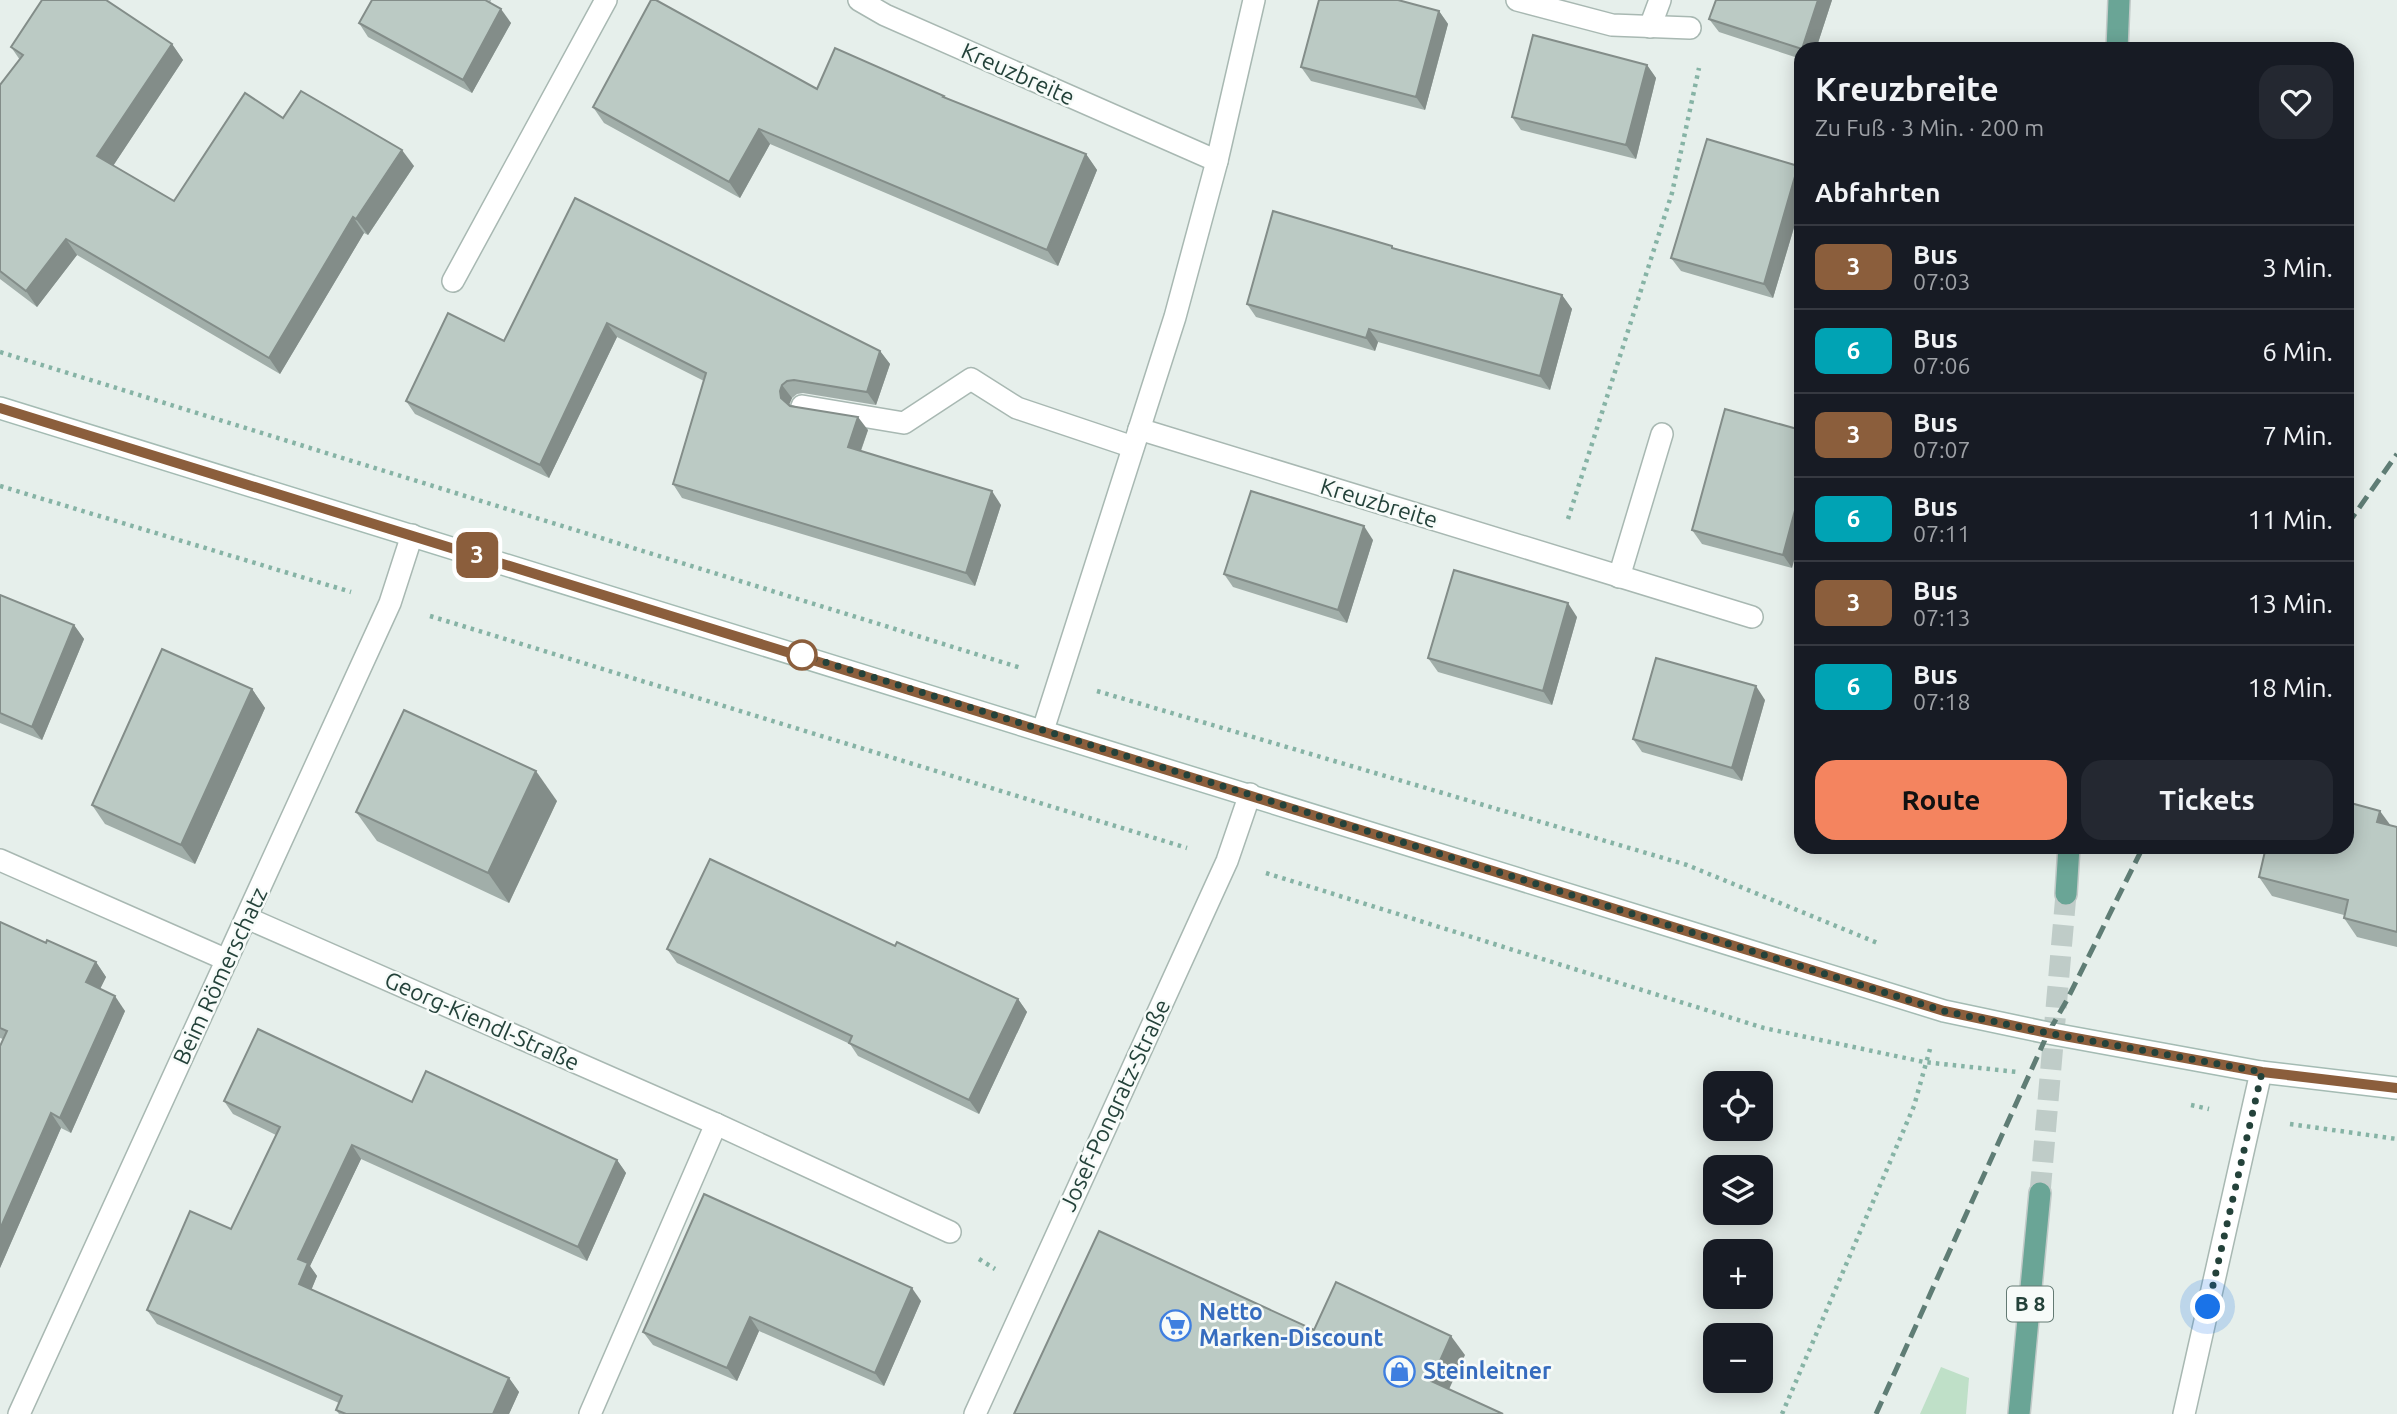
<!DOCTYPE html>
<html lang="de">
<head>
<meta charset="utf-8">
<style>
  body { margin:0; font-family:Ubuntu,sans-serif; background:#242831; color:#f1f3f6; height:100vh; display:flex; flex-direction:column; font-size:26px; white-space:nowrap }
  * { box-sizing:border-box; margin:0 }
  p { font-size:23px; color:#9ea1a6 }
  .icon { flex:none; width:38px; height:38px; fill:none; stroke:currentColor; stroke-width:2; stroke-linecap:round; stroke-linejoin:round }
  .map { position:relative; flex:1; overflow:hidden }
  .panel { position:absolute; left:1794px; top:42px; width:560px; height:812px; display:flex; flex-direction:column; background:#171b24; border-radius:21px; box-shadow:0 4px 18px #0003 }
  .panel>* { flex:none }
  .badge { padding:0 14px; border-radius:10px; font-size:24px; line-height:46px }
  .buttons { position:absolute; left:1703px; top:1071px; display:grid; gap:14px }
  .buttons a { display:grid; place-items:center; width:70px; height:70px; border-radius:14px; background:#171b24; box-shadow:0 4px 18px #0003; font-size:35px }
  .you { position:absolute; width:35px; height:35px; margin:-18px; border:5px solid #fff; border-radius:50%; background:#1a73e8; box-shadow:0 0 0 10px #1a73e833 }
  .map>.badge { position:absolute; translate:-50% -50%; box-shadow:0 0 0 4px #fff }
  h2 { padding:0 21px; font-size:26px; line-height:63px }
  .round { display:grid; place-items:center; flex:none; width:74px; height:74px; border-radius:21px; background:#242831 }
  .summary { display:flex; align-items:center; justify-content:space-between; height:119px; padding:0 21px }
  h1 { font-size:33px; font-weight:700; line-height:52px }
  .cta { display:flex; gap:14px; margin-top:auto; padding:14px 21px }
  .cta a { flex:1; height:80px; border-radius:21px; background:#f4845f; color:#111; font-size:28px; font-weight:700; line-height:80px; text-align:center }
  .cta a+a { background:#242831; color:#f1f3f6 }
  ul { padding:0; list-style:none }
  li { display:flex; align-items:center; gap:21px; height:84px; padding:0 21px; border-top:2px solid #363941 }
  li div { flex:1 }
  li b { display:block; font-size:26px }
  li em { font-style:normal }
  li .badge { min-width:77px; font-weight:700; text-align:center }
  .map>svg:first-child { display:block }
  .green { fill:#bfe0c8 }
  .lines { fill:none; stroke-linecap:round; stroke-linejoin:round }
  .primary-tunnel { stroke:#bfccc8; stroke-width:21; stroke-dasharray:21 10; stroke-linecap:butt }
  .lane-casing { stroke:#a8b8b2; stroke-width:24 }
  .street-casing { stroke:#a8b8b2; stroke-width:24 }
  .secondary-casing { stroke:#a4bbb3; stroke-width:24 }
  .primary-casing { stroke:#c2cac8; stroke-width:24 }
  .path { stroke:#86b3a5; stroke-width:4.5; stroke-dasharray:3.5 5; stroke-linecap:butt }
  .lane { stroke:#fff; stroke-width:21 }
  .street { stroke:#fff; stroke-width:21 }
  .secondary { stroke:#fff; stroke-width:21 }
  .primary { stroke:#6aa596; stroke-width:21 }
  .rail { stroke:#5f7d75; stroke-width:5; stroke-dasharray:14 7; stroke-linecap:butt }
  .wall { fill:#a1aea9 }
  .shaded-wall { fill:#838d89 }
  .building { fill:#bbcac4; stroke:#838d89; stroke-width:2 }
  .line-casing { stroke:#fff; stroke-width:16 }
  .line { stroke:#8b5e3c; stroke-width:10 }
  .walk { stroke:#24423a; stroke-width:7; stroke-dasharray:0 12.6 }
  .stop-dot { fill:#fff; stroke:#8b5e3c; stroke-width:3.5 }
  .labels { text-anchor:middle; stroke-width:5; stroke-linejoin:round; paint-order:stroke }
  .shield { fill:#f7fbf9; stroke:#637a73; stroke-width:2 }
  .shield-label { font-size:21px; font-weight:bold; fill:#24423a }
  .street-label { font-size:23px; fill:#24423a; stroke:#f7fbf9 }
  .shop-label { font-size:23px; font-weight:bold; fill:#366cbe; stroke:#f7fbf9; text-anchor:start }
</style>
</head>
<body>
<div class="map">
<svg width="2397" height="1414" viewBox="0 0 2397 1414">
  <rect width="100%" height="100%" fill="#e6efeb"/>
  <path class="green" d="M1941 1367 1969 1378 1966 1414H1920Z"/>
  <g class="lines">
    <path class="primary-tunnel" d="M2040 1193 2066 894"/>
    <defs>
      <g id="lane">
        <path d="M1650 27 1660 0"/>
        <path d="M802 406 904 423 971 379 1017 408 1133 447"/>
        <path d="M1619 577 1662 434"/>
        <path d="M2184 1414 2261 1072"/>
      </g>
      <g id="street">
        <path d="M859 0 885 15 1217 161"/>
        <path d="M1517 0 1612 25 1690 28"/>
        <path d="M453 281 606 0"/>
        <path d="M1139 429 1752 617"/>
        <path d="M1043 730 1175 317 1217 161 1254 0"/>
        <path d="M0 860 227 960"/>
        <path d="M247 918 716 1124 950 1232"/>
        <path d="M19 1414 390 603 412 535"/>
        <path d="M590 1414 716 1124"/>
        <path d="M975 1414 1227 861 1250 794"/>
      </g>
      <path id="secondary" d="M0 408 1944 1011 2048 1033 2261 1072 2397 1088"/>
      <g id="primary">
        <path d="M2117 49 2119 0"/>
        <path d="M2066 894 2069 847"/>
        <path d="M2019 1414 2040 1193"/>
      </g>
    </defs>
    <use href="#lane" class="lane-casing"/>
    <use href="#street" class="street-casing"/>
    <use href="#secondary" class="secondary-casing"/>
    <use href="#primary" class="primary-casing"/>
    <g class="path">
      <path d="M0 352 1021 668"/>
      <path d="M0 486 351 592"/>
      <path d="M1568 519 1672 193 1699 68"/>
      <path d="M430 616 1187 848"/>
      <path d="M1097 691 1687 865 1880 944"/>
      <path d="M1266 873 1764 1028 1924 1062 2017 1072"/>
      <path d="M2191 1105 2209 1109"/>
      <path d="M2290 1124 2397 1139"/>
      <path d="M979 1259 995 1269"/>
      <path d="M1782 1414 1914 1106 1930 1049"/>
    </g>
    <use href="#lane" class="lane"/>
    <use href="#street" class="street"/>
    <use href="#secondary" class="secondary"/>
    <use href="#primary" class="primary"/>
    <g class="rail">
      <path d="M2347 525 2397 454"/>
      <path d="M1876 1414 2048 1033 2067 1000 2143 847"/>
    </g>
  </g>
  <g class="wall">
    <path d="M491 0 490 3 511 23 472 93 368 37 359 23Z"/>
    <path d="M1716 0H1832L1816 49H1801V59L1719 32 1709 19Z"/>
    <path d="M1439 11 1448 24 1425 110 1311 81 1301 67Z"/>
    <path d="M172 44 183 60 113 166 174 201 283 118 414 166 368 235 364 233 280 374 77 255 37 307 0 279V85L20 60 11 47Z"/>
    <path d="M1647 65 1656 78 1636 159 1521 130 1512 117Z"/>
    <path d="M817 89 944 96 946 99 1086 154 1097 170 1058 266 770 144 740 198 604 123 593 107Z"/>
    <path d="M1801 170V204L1773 298 1681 271 1671 258Z"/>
    <path d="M575 198 880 351 890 364 876 405 803 393 797 394 792 398 789 404 868 430 861 451 1001 505 975 586 682 498 673 484 704 381 617 337 549 478 415 414 406 401 504 341Z"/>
    <path d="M1394 248 1562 295 1572 309 1550 390 1378 342 1375 351 1256 317 1247 304Z"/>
    <path d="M1725 409 1792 568 1702 544 1692 530Z"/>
    <path d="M1373 540 1347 623 1233 587 1224 574Z"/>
    <path d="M0 595 74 625 84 639 42 740 0 723Z"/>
    <path d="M1577 617 1552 705 1438 672 1428 658Z"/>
    <path d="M252 689 265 708 195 864 105 824 92 805Z"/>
    <path d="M1765 700 1742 781 1642 752 1633 739Z"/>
    <path d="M557 801 509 903 377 841 356 812Z"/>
    <path d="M2391 825 2397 827V947L2357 937 2344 918V915L2272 896 2259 877Z"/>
    <path d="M0 922 46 943 96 962 106 977 100 989 125 1011 71 1133 61 1128 0 1268 3 1039 0 1038Z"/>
    <path d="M895 946 1018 999 1027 1012 979 1114 858 1056 850 1044 677 963 667 949Z"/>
    <path d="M224 1101 412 1102 617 1160 626 1173 587 1261 361 1159 310 1266 317 1276 311 1290 509 1378 519 1392 509 1414H339L336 1410 339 1403 157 1324 147 1310 231 1229 276 1135 233 1114Z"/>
    <path d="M704 1194 921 1301 884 1386 759 1331 737 1381 653 1345 643 1332Z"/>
  </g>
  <g class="shaded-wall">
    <path d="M1818 0H1832L1816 49H1802Z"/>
    <path d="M501 9 511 23 472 93 463 80Z"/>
    <path d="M1439 11 1448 24 1425 110 1416 97Z"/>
    <path d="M172 44 183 60 109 172 97 156Z"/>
    <path d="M1647 65 1656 78 1636 159 1626 145Z"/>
    <path d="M759 129 770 144 740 198 729 182Z"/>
    <path d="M402 150 414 166 368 235 356 219Z"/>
    <path d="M1086 154 1097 170 1058 266 1047 250Z"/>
    <path d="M1798 166 1801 170V204L1773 298 1764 284Z"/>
    <path d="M353 217 364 233 280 374 269 358Z"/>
    <path d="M66 239 77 255 37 307 26 291Z"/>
    <path d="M1562 295 1572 309 1550 390 1540 376Z"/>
    <path d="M607 323 617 337 549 478 540 465Z"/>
    <path d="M1369 329 1378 342 1375 351 1366 338Z"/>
    <path d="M880 351 890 364 876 405 867 392Z"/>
    <path d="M782 385 792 398 789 405 781 398 780 391Z"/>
    <path d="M858 417 868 430 857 461 848 447Z"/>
    <path d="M1801 488V536L1792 568 1783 555Z"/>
    <path d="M992 491 1001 505 975 586 966 573Z"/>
    <path d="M1364 526 1373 540 1347 623 1338 610Z"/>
    <path d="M1568 603 1577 617 1552 705 1543 691Z"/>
    <path d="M74 625 84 639 42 740 32 727Z"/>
    <path d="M1756 686 1765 700 1742 781 1732 768Z"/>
    <path d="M252 689 265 708 195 864 181 845Z"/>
    <path d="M536 771 557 801 509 903 488 873Z"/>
    <path d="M2380 811 2394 830 2377 822Z"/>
    <path d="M96 962 106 977 96 997 86 982Z"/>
    <path d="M115 996 125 1011 71 1133 60 1118Z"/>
    <path d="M1018 999 1027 1012 979 1114 969 1100Z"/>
    <path d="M51 1113 61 1128 0 1268V1229Z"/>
    <path d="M352 1145 361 1159 310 1266 317 1276 308 1298 299 1284 298 1259Z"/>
    <path d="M617 1160 626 1173 587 1261 578 1247Z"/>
    <path d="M912 1288 921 1301 884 1386 875 1373Z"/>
    <path d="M750 1317 759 1331 737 1381 727 1368Z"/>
    <path d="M1451 1336 1465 1355 1444 1400 1431 1381Z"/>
    <path d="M509 1378 519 1392 509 1414H493Z"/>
  </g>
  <g class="building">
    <path d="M42 0H106L172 44 97 156 174 201 245 93 283 118 301 91 402 150 356 219 353 217 269 358 66 239 26 291 0 271V85L23 55 11 47Z"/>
    <path d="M372 0H485L501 9 463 80 359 23Z"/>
    <path d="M651 0H656L817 89 835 48 944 96 943 97 1086 154 1047 250 759 129 729 182 593 107Z"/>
    <path d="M1319 0H1398L1439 11 1416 97 1301 67Z"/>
    <path d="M1716 0H1818L1802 49 1709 19Z"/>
    <path d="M1533 35 1647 65 1626 145 1512 117Z"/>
    <path d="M1707 139 1798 166 1764 284 1671 258Z"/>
    <path d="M575 198 880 351 867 392 794 380 787 381 782 385 780 391 781 398 790 406 858 417 848 447 992 491 966 573 673 484 706 373 607 323 540 465 406 401 448 313 504 341Z"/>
    <path d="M1273 211 1392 246V248L1562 295 1540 376 1369 329 1366 338 1247 304Z"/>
    <path d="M1725 409 1801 430V488L1783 555 1692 530Z"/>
    <path d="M1251 491 1364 526 1338 610 1224 574Z"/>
    <path d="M1454 570 1568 603 1543 691 1428 658Z"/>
    <path d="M0 595 74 625 32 727 0 713Z"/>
    <path d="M162 649 252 689 181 845 92 805Z"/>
    <path d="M1656 658 1756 686 1732 768 1633 739Z"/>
    <path d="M404 710 536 771 488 873 356 812Z"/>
    <path d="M2347 802 2380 811 2377 822 2397 827V932L2344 918 2348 900 2259 877 2266 847H2347Z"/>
    <path d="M710 859 895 946 897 942 1018 999 969 1100 849 1043 852 1036 667 949Z"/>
    <path d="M0 922 46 943 47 940 96 962 86 982 115 996 60 1118 51 1113 0 1229V1046L7 1031 0 1028Z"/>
    <path d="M258 1029 412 1102 426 1071 617 1160 578 1247 352 1145 298 1259 308 1263 299 1284 509 1378 493 1414H346L336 1410 342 1396 147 1310 190 1211 231 1229 280 1127 224 1101Z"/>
    <path d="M704 1194 912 1288 875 1373 750 1317 727 1368 643 1332Z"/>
    <path d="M1099 1231 1314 1330 1336 1282 1451 1336 1431 1381 1503 1414H1014Z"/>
  </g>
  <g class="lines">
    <defs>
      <path id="line" d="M0 408 1944 1011 2048 1033 2262 1072 2397 1088"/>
    </defs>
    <use href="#line" class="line-casing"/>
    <use href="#line" class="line"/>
    <path class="walk" d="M802 655 1944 1011 2048 1033 2262 1072 2208 1307"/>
  </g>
  <defs>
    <symbol id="supermarket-ring" viewBox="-11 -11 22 22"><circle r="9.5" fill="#f7fbf9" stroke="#3f7fe0" stroke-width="1.5"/><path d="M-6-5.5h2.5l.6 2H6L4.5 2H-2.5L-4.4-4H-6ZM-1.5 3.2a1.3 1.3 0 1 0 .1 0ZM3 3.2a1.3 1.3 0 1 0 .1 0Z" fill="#3f7fe0"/></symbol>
    <symbol id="shop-ring" viewBox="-11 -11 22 22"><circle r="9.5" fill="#f7fbf9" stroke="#3f7fe0" stroke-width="1.5"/><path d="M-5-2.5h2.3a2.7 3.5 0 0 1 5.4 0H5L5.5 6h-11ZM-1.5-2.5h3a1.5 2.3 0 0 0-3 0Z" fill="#3f7fe0"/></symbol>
  </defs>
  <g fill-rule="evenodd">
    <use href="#supermarket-ring" x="1158" y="1308" width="35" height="35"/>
    <use href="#shop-ring" x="1382" y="1354" width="35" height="35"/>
  </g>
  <circle class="stop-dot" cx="802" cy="655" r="14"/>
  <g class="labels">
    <rect class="shield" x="2007" y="1286.5" width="46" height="35" rx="5"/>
    <g class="shield-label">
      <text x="2030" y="1311">B 8</text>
    </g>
    <g class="street-label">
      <text transform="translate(1018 74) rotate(24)" y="8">Kreuzbreite</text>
      <text transform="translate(1379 503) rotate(17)" y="8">Kreuzbreite</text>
      <text transform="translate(220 976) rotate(-65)" y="8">Beim Römerschatz</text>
      <text transform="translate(482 1021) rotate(24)" y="8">Georg-Kiendl-Straße</text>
      <text transform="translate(1115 1105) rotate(-65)" y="8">Josef-Pongratz-Straße</text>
    </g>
    <g class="shop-label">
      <text x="1199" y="1320">Netto<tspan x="1199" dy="26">Marken-Discount</tspan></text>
      <text x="1423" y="1379">Steinleitner</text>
    </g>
  </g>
</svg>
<div class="buttons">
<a><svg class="icon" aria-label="locate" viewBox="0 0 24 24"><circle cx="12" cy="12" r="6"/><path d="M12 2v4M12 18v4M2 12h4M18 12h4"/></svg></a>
<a><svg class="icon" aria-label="layers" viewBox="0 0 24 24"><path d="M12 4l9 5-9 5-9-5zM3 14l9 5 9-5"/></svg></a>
<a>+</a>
<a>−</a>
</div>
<div class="you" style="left:2208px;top:1307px"></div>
<b class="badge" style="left:477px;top:555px;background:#8b5e3c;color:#fff">3</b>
<section class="panel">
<div class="summary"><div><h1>Kreuzbreite</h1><p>Zu Fuß · 3 Min. · 200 m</p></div><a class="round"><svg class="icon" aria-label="heart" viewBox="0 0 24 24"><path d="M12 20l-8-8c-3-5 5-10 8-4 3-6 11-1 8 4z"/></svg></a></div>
<h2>Abfahrten</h2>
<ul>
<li><span class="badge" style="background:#8b5e3c;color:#fff">3</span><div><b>Bus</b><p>07:03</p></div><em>3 Min.</em></li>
<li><span class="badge" style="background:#00a3b4;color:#fff">6</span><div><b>Bus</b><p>07:06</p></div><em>6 Min.</em></li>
<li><span class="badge" style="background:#8b5e3c;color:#fff">3</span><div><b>Bus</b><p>07:07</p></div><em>7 Min.</em></li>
<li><span class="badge" style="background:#00a3b4;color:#fff">6</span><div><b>Bus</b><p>07:11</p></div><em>11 Min.</em></li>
<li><span class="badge" style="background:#8b5e3c;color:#fff">3</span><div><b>Bus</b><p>07:13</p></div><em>13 Min.</em></li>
<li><span class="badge" style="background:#00a3b4;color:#fff">6</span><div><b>Bus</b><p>07:18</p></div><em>18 Min.</em></li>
</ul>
<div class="cta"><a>Route</a><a>Tickets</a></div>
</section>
</div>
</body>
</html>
